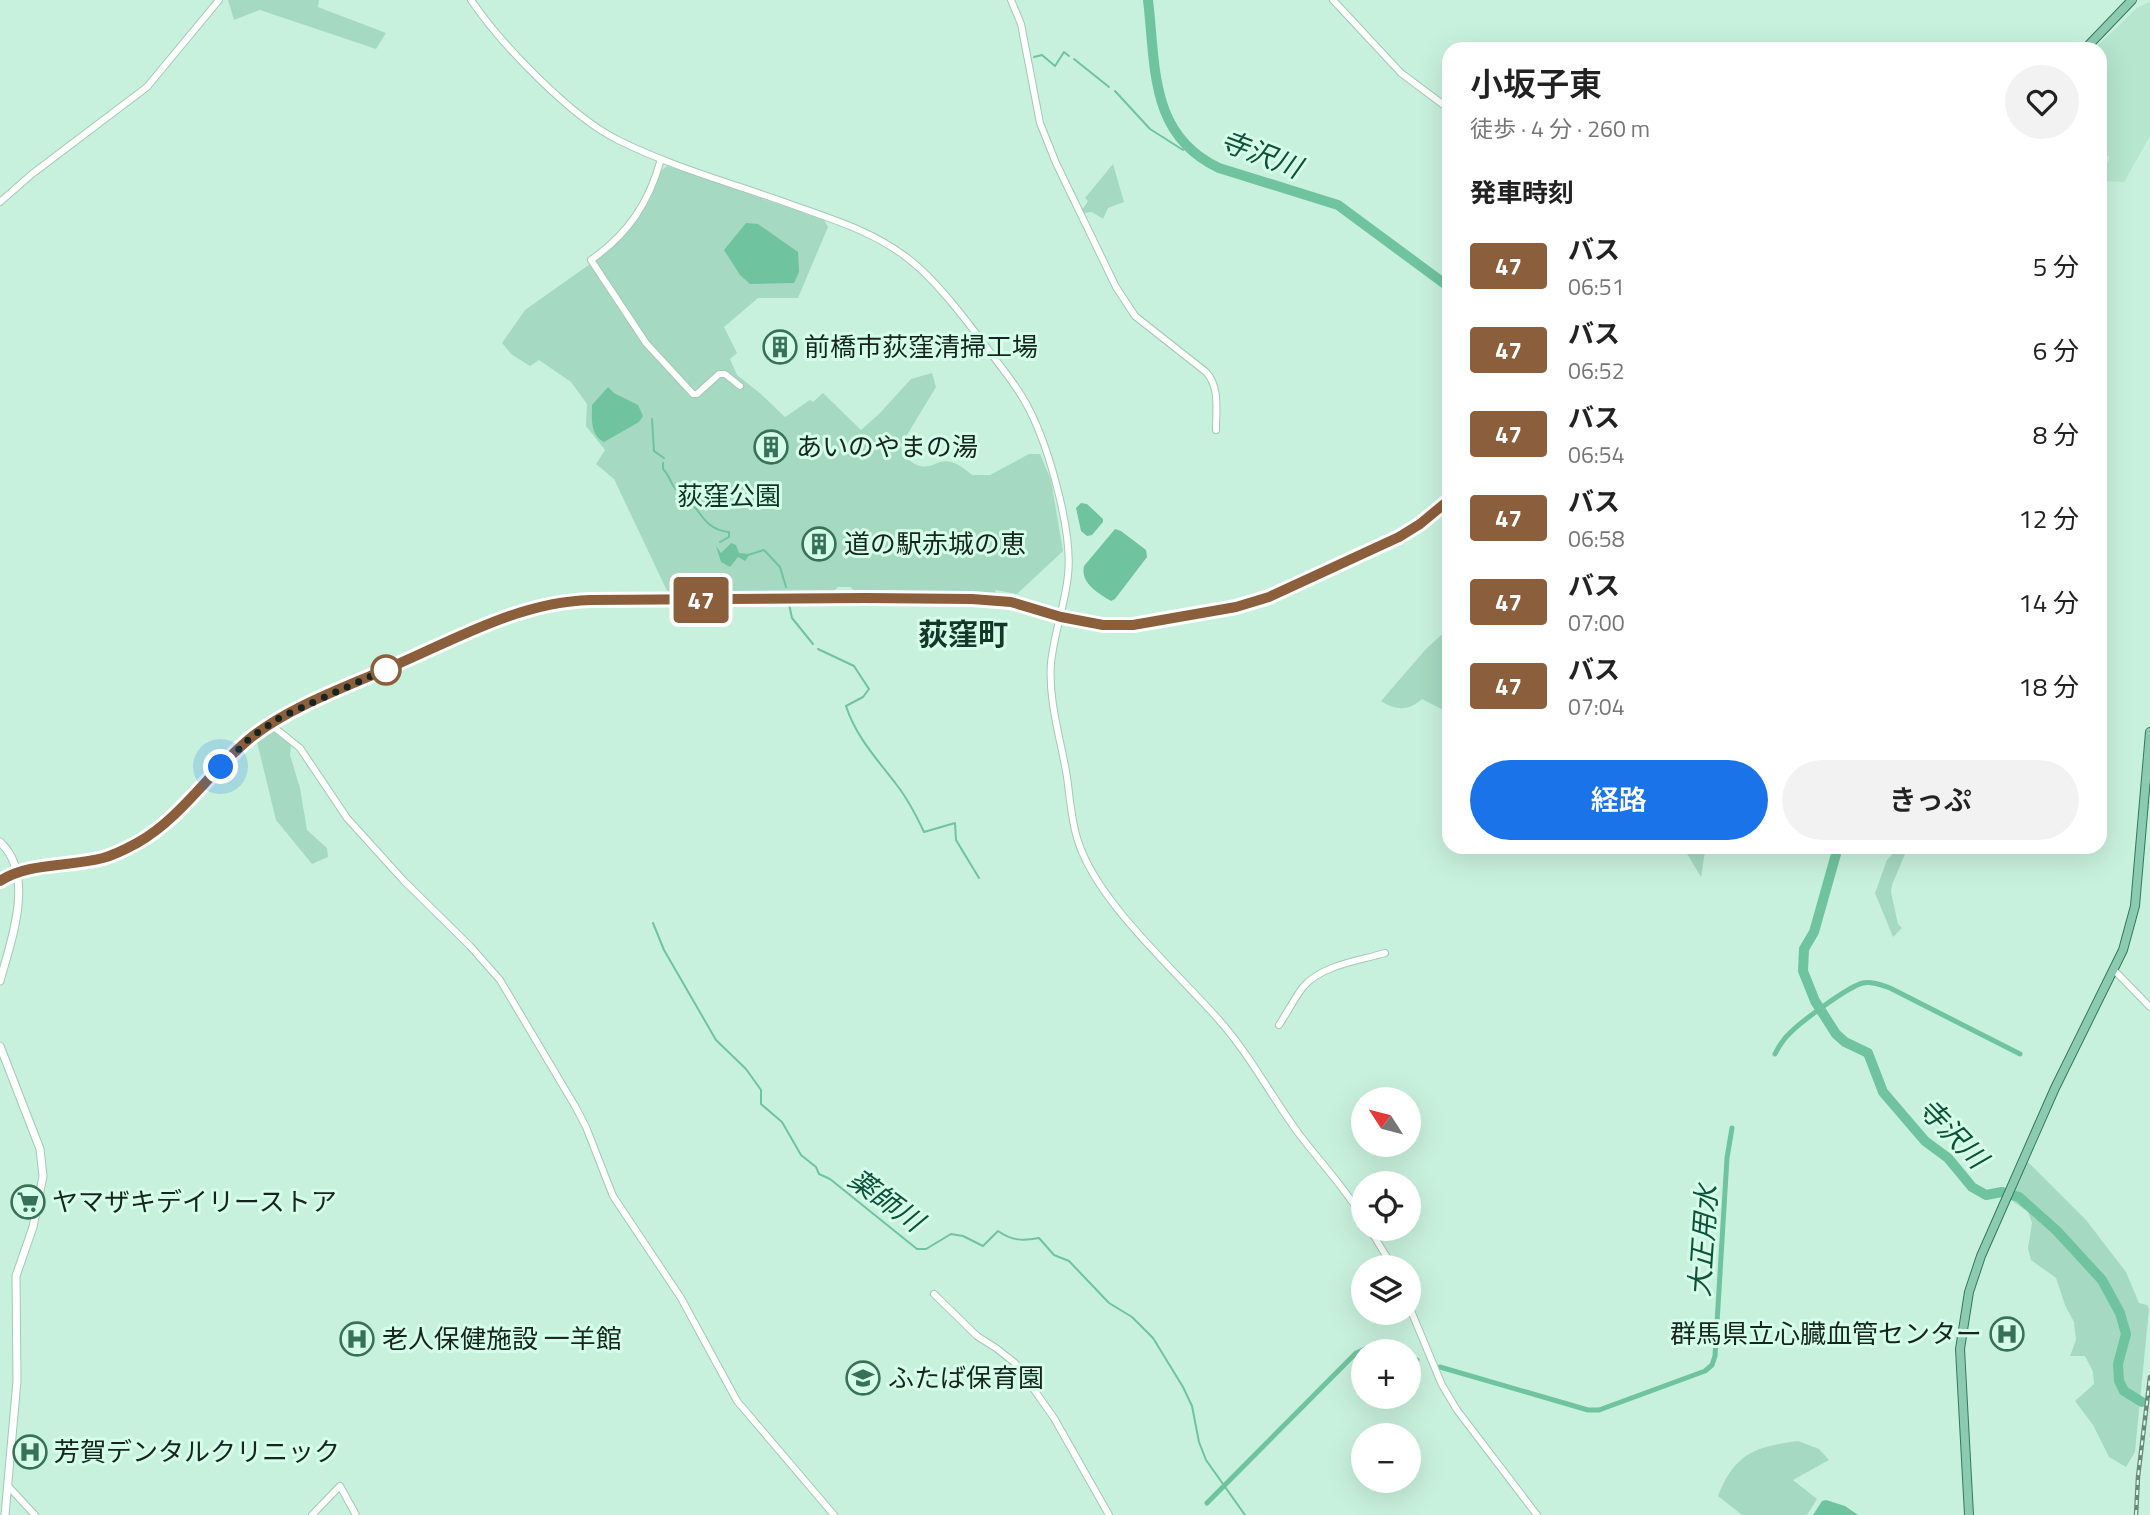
<!DOCTYPE html>
<html lang="ja">
<head>
<meta charset="utf-8">
<style>
  body { margin:0; font-family:"Titillium Web","Noto Sans JP",sans-serif; background:#f2f2f2; color:#222; height:100vh; display:flex; flex-direction:column; font-size:26px; white-space:nowrap }
  * { box-sizing:border-box; margin:0 }
  p { font-size:23px; color:#767676 }
  .icon { flex:none; width:38px; height:38px; fill:none; stroke:currentColor; stroke-width:2; stroke-linecap:round; stroke-linejoin:round }
  .map { position:relative; flex:1; overflow:hidden }
  .side { position:absolute; left:1442px; top:42px; width:665px; height:812px; display:flex; flex-direction:column; background:#fff; border-radius:21px; box-shadow:0 7px 28px #0002 }
  .side>* { flex:none }
  .badge { padding:0 14px; border-radius:5px; font-size:24px; line-height:46px }
  .needle { width:46px; rotate:306deg }
  .controls { position:absolute; left:1351px; top:1087px; display:grid; gap:14px }
  .controls a { display:grid; place-items:center; width:70px; height:70px; border-radius:50%; background:#fff; box-shadow:0 7px 28px #0002; font-size:35px }
  .you { position:absolute; width:35px; height:35px; margin:-18px; border:5px solid #fff; border-radius:50%; background:#1a73e8; box-shadow:0 0 0 10px #1a73e833 }
  .map>.badge { position:absolute; translate:-50% -50%; box-shadow:0 0 0 4px #fff }
  h2 { padding:0 28px; font-size:26px; line-height:63px }
  .round { display:grid; place-items:center; flex:none; width:74px; height:74px; border-radius:37px; background:#f2f2f2 }
  .head { display:flex; align-items:center; justify-content:space-between; height:119px; padding:0 28px }
  h1 { font-size:33px; font-weight:600; line-height:52px }
  .button { display:flex; gap:14px; margin-top:auto; padding:14px 28px }
  .button a { flex:1; height:80px; border-radius:42px; background:#1a73e8; color:#fff; font-size:28px; font-weight:600; line-height:80px; text-align:center }
  .button a+a { background:#f2f2f2; color:#222 }
  ul { padding:0; list-style:none }
  li { display:flex; align-items:center; gap:21px; height:84px; padding:0 28px }
  li div { flex:1 }
  li b { display:block; font-size:26px }
  li em { font-style:normal }
  li .badge { min-width:77px; font-weight:700; text-align:center }
  .map>svg:first-child { display:block }
  .built { fill:#b6e6ce }
  .green { fill:#a6d9c1 }
  .water { fill:#70c39f }
  .lines { fill:none; stroke-linecap:round; stroke-linejoin:round }
  .stream { stroke:#70c39f; stroke-width:2 }
  .canal { stroke:#70c39f; stroke-width:5 }
  .river { stroke:#70c39f; stroke-width:10 }
  .tertiary-casing { stroke:#a2c9b6; stroke-width:8 }
  .secondary-casing { stroke:#a2c9b6; stroke-width:9 }
  .primary-casing { stroke:#31795c; stroke-width:10 }
  .tertiary { stroke:#fff; stroke-width:6 }
  .secondary { stroke:#fff; stroke-width:7 }
  .primary { stroke:#8ccab2; stroke-width:8 }
  .rail-casing { stroke:#6c887a; stroke-width:4.5 }
  .rail { stroke:#d5feea; stroke-width:2; stroke-dasharray:5; stroke-linecap:butt }
  .line-casing { stroke:#fff; stroke-width:16 }
  .line { stroke:#8b5e3c; stroke-width:10 }
  .walk { stroke:#16251e; stroke-width:7; stroke-dasharray:0 12.6 }
  .stop-dot { fill:#fff; stroke:#8b5e3c; stroke-width:3.5 }
  .labels { text-anchor:middle; stroke-width:6; stroke-linejoin:round; paint-order:stroke }
  .poi-label { font-size:26px; fill:#16251e; stroke:#d5feea; text-anchor:start }
  .park-label { font-size:26px; fill:#0c3324; stroke:#d5feea }
  .water-label { font-size:28px; font-style:italic; fill:#0c5139; stroke:#d5feea }
  .quarter-label { font-size:30px; font-weight:bold; fill:#133729; stroke:#d5feea }
</style>
</head>
<body>
<div class="map">
<svg width="2150" height="1515" viewBox="0 0 2150 1515">
  <rect width="100%" height="100%" fill="#c8f1dd"/>
  <path class="built" d="M2150 2V136L2124 182 2100 181 2110 157 2100 151 2102 116 2100 114V49H2094L2138 7Z"/>
  <g class="green">
    <path d="M228 0H319L318 7 386 33 376 49 260 10 234 20Z"/>
    <path d="M1113 164 1124 202 1108 208 1103 219 1092 212 1084 213 1082 210 1088 201 1085 198Z"/>
    <path d="M667 166 824 220 828 227 798 298H758L724 327 737 353 730 359 737 375 761 394 785 417 810 400 813 402 823 393 861 430 879 414 911 379 932 373 936 387 901 445 902 453C905 456 910 462 915 464 937 475 938 445 972 475H990L1029 454H1040L1051 480 1063 551 1017 594 995 590 997 595 855 591 850 587H838L834 591 669 595 614 479 596 464 605 450 586 426 587 404 571 382 539 360 530 366 511 354 502 343 525 310 607 252 650 200 662 170Z"/>
    <path d="M1449 628V713L1422 699C1409 711 1396 711 1381 701L1426 649Z"/>
    <path d="M269 728 291 745 290 755 300 788 307 830 327 848 328 857 312 864 276 820 256 738Z"/>
    <path d="M1683 847H1708L1705 851 1701 877Z"/>
    <path d="M1899 847H1908L1892 885 1891 892 1898 924 1902 928 1893 937 1875 893 1887 860Z"/>
    <path d="M2027 1161 2086 1220 2126 1272 2139 1303 2147 1305 2149 1309 2135 1452 2126 1467 2109 1457 2093 1425 2075 1401 2094 1384 2093 1372 2085 1356H2070L2076 1340 2074 1322 2065 1305 2056 1278 2031 1260 2028 1248 2032 1223 2028 1212 2011 1200Z"/>
    <path d="M1798 1441 1819 1449 1829 1460 1793 1480 1817 1499 1807 1515H1742L1718 1496C1735 1453 1755 1447 1798 1441Z"/>
  </g>
  <g class="water">
    <path d="M746 223 758 224 798 252 799 272 794 283 750 284 740 275 724 250Z"/>
    <path d="M608 387 614 393 638 405 643 416 639 422 604 442C590 435 592 419 592 405Z"/>
    <path d="M1081 503 1087 504 1103 519V522L1092 535 1087 536 1081 531 1076 508Z"/>
    <path d="M1115 529 1121 531 1146 550 1147 557 1115 599 1111 601C1098 593 1080 583 1084 566Z"/>
    <path d="M731 543 736 545 739 553 750 554 745 561 738 557 730 567 721 562 716 546 721 553Z"/>
    <path d="M1826 1500 1845 1506 1858 1515H1813L1822 1501Z"/>
  </g>
  <g class="lines">
    <g class="stream">
      <path d="M1034 57 1042 55 1055 66 1064 52 1069 56"/>
      <path d="M1074 59 1109 87"/>
      <path d="M1115 91 1150 129 1183 150 1188 147"/>
      <path d="M652 419 654 451 664 458"/>
      <path d="M663 463V469C669 475 670 481 674 487 678 492 684 494 688 498 701 513 706 530 729 532V537L720 542"/>
      <path d="M748 555 764 550 780 567 786 587"/>
      <path d="M789 604 792 618 813 644"/>
      <path d="M818 649 854 666 869 689 863 697 846 706C856 737 877 759 896 784 908 799 916 815 924 832L955 823 956 840 979 878"/>
      <path d="M653 923 664 950 716 1040 746 1069 761 1090V1104L782 1122 801 1155 816 1167 819 1174 830 1179 917 1249H926L951 1234 963 1236 983 1246 998 1231C1012 1241 1023 1241 1039 1238L1054 1255 1069 1261 1109 1303 1132 1317 1153 1338 1183 1387 1192 1406 1199 1442 1206 1460 1245 1515"/>
    </g>
    <g class="canal">
      <path d="M1775 1054C1779 1046 1784 1038 1791 1032 1802 1021 1849 986 1863 983 1872 981 1881 985 1890 988L2020 1054"/>
      <path d="M1409 1357 1417 1360"/>
      <path d="M1440 1367 1588 1410H1599L1705 1371 1712 1365 1715 1356 1727 1158 1732 1128"/>
      <path d="M1207 1503 1356 1353 1370 1347 1386 1351"/>
    </g>
    <g class="river">
      <path d="M1148 0C1156 67 1149 135 1219 168L1338 205 1449 287"/>
      <path d="M1838 847 1814 932 1804 949 1803 971 1815 1001 1836 1034 1845 1042 1868 1053 1883 1092 1925 1141 1948 1158 1972 1187 1986 1195 2002 1192 2019 1197 2057 1231 2102 1280 2120 1313 2126 1334 2118 1364 2119 1381 2124 1391 2142 1402"/>
    </g>
    <defs>
      <g id="tertiary">
        <path d="M471 0C501 44 571 117 618 140 672 167 731 183 787 203 828 218 871 230 906 257 939 281 977 335 1002 368 1012 381 1022 395 1029 409 1049 448 1073 532 1068 575 1065 605 1054 633 1051 663 1048 701 1061 740 1067 777 1070 798 1071 820 1078 841 1097 902 1176 971 1219 1020 1250 1055 1271 1096 1299 1134 1320 1162 1345 1188 1363 1218"/>
        <path d="M1011 0 1021 24 1040 123 1056 163 1116 287 1135 316 1206 372C1220 387 1216 410 1216 430"/>
        <path d="M1333 0 1401 73 1449 109"/>
        <path d="M661 159C649 203 628 234 591 260L646 343 693 394H697L719 374H725L740 386"/>
        <path d="M0 202 32 174 147 87 219 0"/>
        <path d="M270 724 300 748 347 818 404 881 470 946 500 980 575 1106 586 1127 613 1196 681 1298 737 1401 834 1515"/>
        <path d="M2114 970 2150 1007"/>
        <path d="M1279 1025C1287 1013 1294 999 1303 987 1322 965 1358 961 1385 953"/>
        <path d="M1369 1228 1393 1267"/>
        <path d="M934 1294 977 1336 996 1348 1015 1363 1054 1418 1109 1515"/>
        <path d="M1409 1306 1442 1385 1457 1410 1537 1515"/>
        <path d="M8 1486 35 1515"/>
        <path d="M312 1515 340 1486 356 1515"/>
      </g>
      <g id="secondary">
        <path d="M0 842C36 875 11 941 0 981"/>
        <path d="M0 1046 40 1149 43 1176 33 1227 16 1276 17 1381 5 1515"/>
      </g>
      <g id="primary">
        <path d="M2085 49 2132 0"/>
        <path d="M0 881 18 873 103 858 133 845 162 826 237 750 281 717 511 615 550 604 576 601 845 598 972 599 1011 602 1061 617 1103 625H1133L1236 607 1269 597 1399 537 1420 524 1449 500"/>
        <path d="M1969 1515 1960 1349 1969 1292 1981 1256 2055 1088 2123 950 2135 906 2150 732"/>
      </g>
    </defs>
    <use href="#tertiary" class="tertiary-casing"/>
    <use href="#secondary" class="secondary-casing"/>
    <use href="#primary" class="primary-casing"/>
    <use href="#tertiary" class="tertiary"/>
    <use href="#secondary" class="secondary"/>
    <use href="#primary" class="primary"/>
    <defs>
      <path id="rail" d="M2136 1515 2138 1477 2150 1377"/>
    </defs>
    <use href="#rail" class="rail-casing"/>
    <use href="#rail" class="rail"/>
  </g>
  <g class="lines">
    <defs>
      <path id="line" d="M0 881C29 862 70 867 103 858 114 855 126 849 137 843 183 817 212 768 253 736 294 705 344 688 391 667 454 640 519 602 590 600L865 598 972 599 1011 602 1061 617 1103 625H1133L1236 607 1269 597 1399 537 1420 524 1449 500"/>
    </defs>
    <use href="#line" class="line-casing"/>
    <use href="#line" class="line"/>
    <path class="walk" d="M221 767 251 737 281 717 391 667 386 670"/>
  </g>
  <defs>
    <symbol id="building-ring" viewBox="-11 -11 22 22"><circle r="9.5" fill="#d5feea" stroke="#387159" stroke-width="1.5"/><path d="M-4-6H4V6H1V3H-1V6H-4ZM-2.5-4.3h1.7v1.8h-1.7ZM.8-4.3h1.7v1.8H.8ZM-2.5-1h1.7V.8h-1.7ZM.8-1h1.7V.8H.8Z" fill="#387159"/></symbol>
    <symbol id="supermarket-ring" viewBox="-11 -11 22 22"><circle r="9.5" fill="#d5feea" stroke="#387159" stroke-width="1.5"/><path d="M-6-5.5h2.5l.6 2H6L4.5 2H-2.5L-4.4-4H-6ZM-1.5 3.2a1.3 1.3 0 1 0 .1 0ZM3 3.2a1.3 1.3 0 1 0 .1 0Z" fill="#387159"/></symbol>
    <symbol id="hospital-ring" viewBox="-11 -11 22 22"><circle r="9.5" fill="#d5feea" stroke="#387159" stroke-width="1.5"/><path d="M-5-5h3v3.5h4V-5h3V5h-3V1.5h-4V5h-3Z" fill="#387159"/></symbol>
    <symbol id="school-ring" viewBox="-11 -11 22 22"><circle r="9.5" fill="#d5feea" stroke="#387159" stroke-width="1.5"/><path d="M0-5L7-2L0 1L-7-2ZM-4 1L0 2.5L4 1V4Q0 6-4 4Z" fill="#387159"/></symbol>
  </defs>
  <g fill-rule="evenodd">
    <use href="#building-ring" x="761" y="328" width="38" height="38"/>
    <use href="#building-ring" x="752" y="428" width="38" height="38"/>
    <use href="#building-ring" x="800" y="525" width="38" height="38"/>
    <use href="#supermarket-ring" x="9" y="1183" width="38" height="38"/>
    <use href="#hospital-ring" x="1988" y="1315" width="38" height="38"/>
    <use href="#hospital-ring" x="338" y="1320" width="38" height="38"/>
    <use href="#school-ring" x="844" y="1359" width="38" height="38"/>
    <use href="#hospital-ring" x="11" y="1433" width="38" height="38"/>
  </g>
  <circle class="stop-dot" cx="386" cy="670" r="14"/>
  <g class="labels">
    <g class="poi-label">
      <text x="804" y="356">前橋市荻窪清掃工場</text>
      <text x="796" y="456">あいのやまの湯</text>
      <text x="844" y="553">道の駅赤城の恵</text>
      <text x="52" y="1211">ヤマザキデイリーストア</text>
      <text x="1982" y="1343" text-anchor="end">群馬県立心臓血管センター</text>
      <text x="382" y="1348">老人保健施設 一羊館</text>
      <text x="888" y="1387">ふたば保育園</text>
      <text x="54" y="1461">芳賀デンタルクリニック</text>
    </g>
    <g class="park-label">
      <text x="729" y="505">荻窪公園</text>
    </g>
    <g class="water-label">
      <text transform="translate(1261 154) rotate(21)" y="10">寺沢川</text>
      <text transform="translate(1953 1133) rotate(46)" y="10">寺沢川</text>
      <text transform="translate(886 1200) rotate(36)" y="10">薬師川</text>
      <text transform="translate(1703 1241) rotate(-86)" y="10">大正用水</text>
    </g>
    <g class="quarter-label">
      <text x="963" y="645">荻窪町</text>
    </g>
  </g>
</svg>
<div class="controls">
<a><svg class="needle" viewBox="-14 -14 28 28"><path d="M0-13l5 13h-10z" fill="#e53935"/><path d="M0 13l5-13h-10z" fill="#767676"/></svg></a>
<a><svg class="icon" aria-label="locate" viewBox="0 0 24 24"><circle cx="12" cy="12" r="6"/><path d="M12 2v4M12 18v4M2 12h4M18 12h4"/></svg></a>
<a><svg class="icon" aria-label="layers" viewBox="0 0 24 24"><path d="M12 4l9 5-9 5-9-5zM3 14l9 5 9-5"/></svg></a>
<a>+</a>
<a>−</a>
</div>
<div class="you" style="left:221px;top:767px"></div>
<b class="badge" style="left:701px;top:600px;background:#8b5e3c;color:#fff">47</b>
<section class="side">
<div class="head"><div><h1>小坂子東</h1><p>徒歩 · 4 分 · 260 m</p></div><a class="round"><svg class="icon" aria-label="heart" viewBox="0 0 24 24"><path d="M12 20l-8-8c-3-5 5-10 8-4 3-6 11-1 8 4z"/></svg></a></div>
<h2>発車時刻</h2>
<ul>
<li><span class="badge" style="background:#8b5e3c;color:#fff">47</span><div><b>バス</b><p>06:51</p></div><em>5 分</em></li>
<li><span class="badge" style="background:#8b5e3c;color:#fff">47</span><div><b>バス</b><p>06:52</p></div><em>6 分</em></li>
<li><span class="badge" style="background:#8b5e3c;color:#fff">47</span><div><b>バス</b><p>06:54</p></div><em>8 分</em></li>
<li><span class="badge" style="background:#8b5e3c;color:#fff">47</span><div><b>バス</b><p>06:58</p></div><em>12 分</em></li>
<li><span class="badge" style="background:#8b5e3c;color:#fff">47</span><div><b>バス</b><p>07:00</p></div><em>14 分</em></li>
<li><span class="badge" style="background:#8b5e3c;color:#fff">47</span><div><b>バス</b><p>07:04</p></div><em>18 分</em></li>
</ul>
<div class="button"><a>経路</a><a>きっぷ</a></div>
</section>
</div>
</body>
</html>
